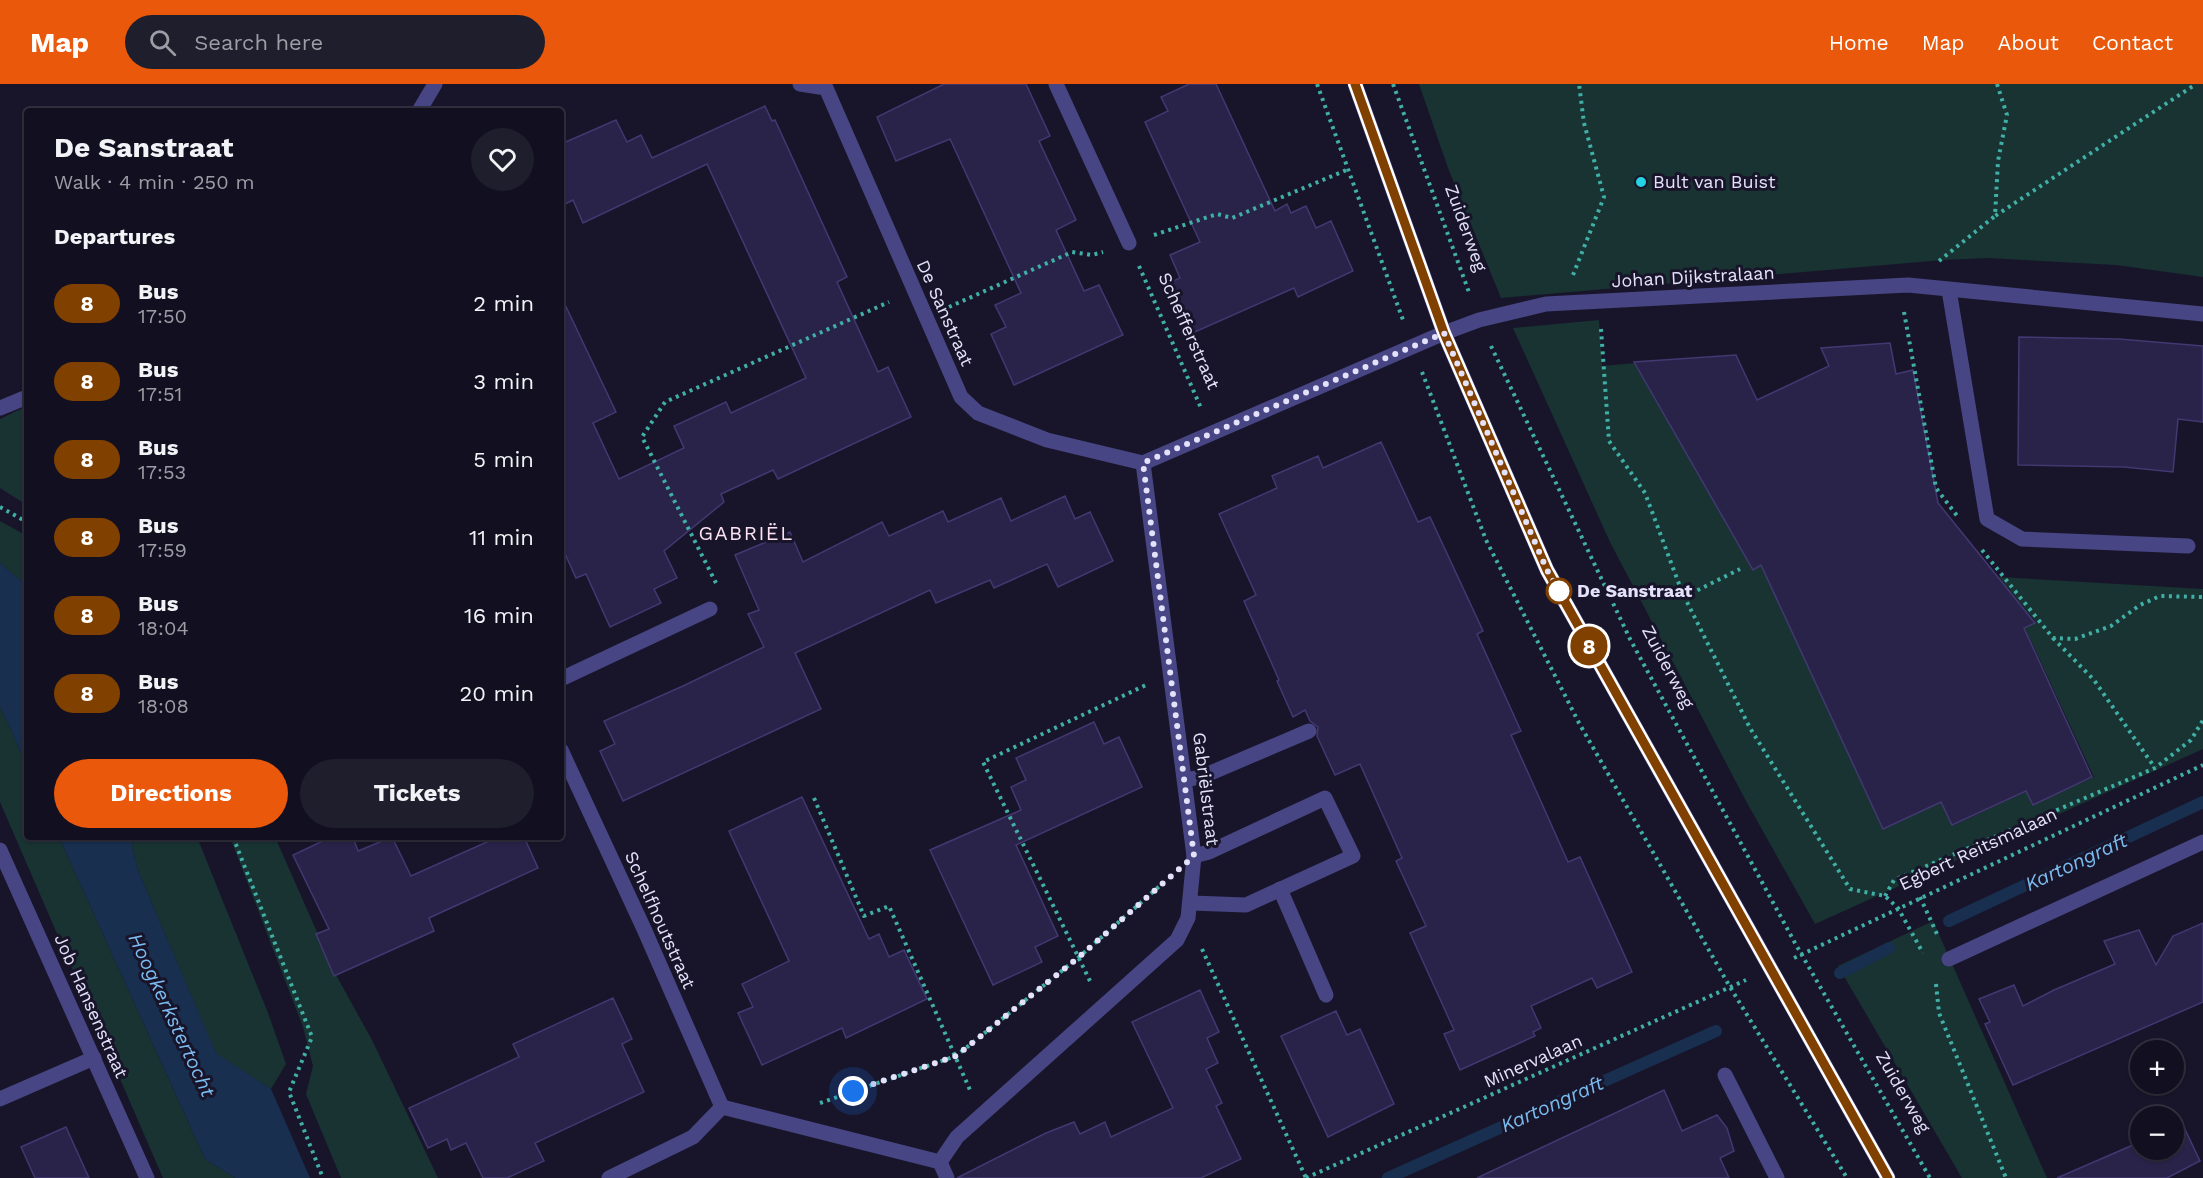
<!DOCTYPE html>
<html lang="en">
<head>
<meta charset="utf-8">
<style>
  body { margin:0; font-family:"Work Sans",sans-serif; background:#1f1e2d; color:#f1f3f6; height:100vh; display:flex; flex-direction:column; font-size:22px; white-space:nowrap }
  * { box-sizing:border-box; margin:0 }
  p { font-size:20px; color:#9c9da5 }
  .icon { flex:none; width:33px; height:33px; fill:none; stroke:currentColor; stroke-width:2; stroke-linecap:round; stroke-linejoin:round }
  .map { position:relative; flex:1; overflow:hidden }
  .details { position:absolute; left:24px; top:24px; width:540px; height:732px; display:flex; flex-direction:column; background:#121020; border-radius:6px; box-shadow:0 2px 4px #0004,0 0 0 2px #31303e }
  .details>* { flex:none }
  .badge { padding:0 12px; border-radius:20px; font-size:21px; line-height:39px }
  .buttons { position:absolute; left:2130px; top:956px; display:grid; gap:12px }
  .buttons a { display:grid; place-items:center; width:54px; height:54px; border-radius:50%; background:#121020; box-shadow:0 2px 4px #0004,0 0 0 2px #31303e; font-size:30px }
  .you { position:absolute; width:30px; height:30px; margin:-15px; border:4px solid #fff; border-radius:50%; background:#1a73e8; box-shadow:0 0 0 9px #1a73e833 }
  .map>.badge { position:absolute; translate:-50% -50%; box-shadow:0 0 0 3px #fff }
  h2 { padding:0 30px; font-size:22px; line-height:54px }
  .round { display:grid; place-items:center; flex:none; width:63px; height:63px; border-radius:32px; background:#1f1e2d }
  .overview { display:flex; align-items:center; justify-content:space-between; height:102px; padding:0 30px }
  h1 { font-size:28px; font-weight:700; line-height:45px }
  .button { display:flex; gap:12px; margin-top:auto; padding:12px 30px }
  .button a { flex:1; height:69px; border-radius:36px; background:#ea580c; color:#fff; font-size:24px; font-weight:700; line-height:69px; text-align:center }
  .button a+a { background:#1f1e2d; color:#f1f3f6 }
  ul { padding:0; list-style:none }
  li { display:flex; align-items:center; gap:18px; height:78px; padding:0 30px }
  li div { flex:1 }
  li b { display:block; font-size:22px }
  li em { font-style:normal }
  li .badge { min-width:66px; font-weight:700; text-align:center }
  header { display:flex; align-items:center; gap:36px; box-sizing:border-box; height:84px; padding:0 30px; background:#ea580c; color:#fff }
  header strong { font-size:28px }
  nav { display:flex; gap:33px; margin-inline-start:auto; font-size:21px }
  .search { width:420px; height:54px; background:#1f1e2d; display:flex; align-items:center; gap:15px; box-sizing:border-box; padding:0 21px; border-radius:33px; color:#9c9da5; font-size:22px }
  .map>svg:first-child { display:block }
  .green { fill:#183332 }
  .water { fill:#182f4f }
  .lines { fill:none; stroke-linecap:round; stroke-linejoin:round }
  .stream { stroke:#182f4f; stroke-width:12 }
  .building { fill:#2a2349; stroke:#423872; stroke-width:1.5 }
  .path { stroke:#40b0a7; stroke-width:4; stroke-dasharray:3 4.5; stroke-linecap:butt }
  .minor { stroke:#474583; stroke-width:15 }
  .line-casing { stroke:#fff; stroke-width:14 }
  .line { stroke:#804000; stroke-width:9 }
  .walk { stroke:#e4e1fb; stroke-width:6; stroke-dasharray:0 10.8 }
  .poi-dot { fill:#24d4e4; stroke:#18152a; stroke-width:2 }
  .stop-dot { fill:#fff; stroke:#804000; stroke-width:3 }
  .labels { text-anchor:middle; stroke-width:6; stroke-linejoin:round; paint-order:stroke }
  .poi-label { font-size:18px; fill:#e4e1fb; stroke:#18152a; text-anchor:start }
  .street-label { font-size:18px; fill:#e4e1fb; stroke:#18152a }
  .stop-label { font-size:18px; font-weight:bold; fill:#e4e1fb; stroke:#18152a; text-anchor:start }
  .neighbourhood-label { font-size:20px; letter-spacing:1.5px; fill:#fce3f3; stroke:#18152a }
  .water-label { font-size:20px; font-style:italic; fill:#7bbbef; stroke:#18152a }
</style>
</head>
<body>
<header>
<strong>Map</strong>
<div class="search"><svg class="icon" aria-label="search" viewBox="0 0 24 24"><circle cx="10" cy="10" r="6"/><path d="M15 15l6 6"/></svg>Search here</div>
<nav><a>Home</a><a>Map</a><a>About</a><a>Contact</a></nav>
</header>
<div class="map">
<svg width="2203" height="1094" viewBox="0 0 2203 1094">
  <rect width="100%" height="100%" fill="#18152a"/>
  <g class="green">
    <path d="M1419 0H2203V193L2116 181 1987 174 1943 176 1501 214 1448 84Z"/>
    <path d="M1599 236 1602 282 1636 279 1755 465 1884 745 1942 717 1954 741 2028 707 2035 720 2094 693 2025 544 2036 538 1999 493 2203 505V665L1815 840 1746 717 1610 458 1513 244Z"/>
    <path d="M27 322 25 365 27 375V421L0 404V335Z"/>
    <path d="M0 437 27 452V502L0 479Z"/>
    <path d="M0 622 27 682V753H59L205 1075 235 1094H163L0 718Z"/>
    <path d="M133 753H197L268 929 286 980 271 1005 216 970 139 789 132 763Z"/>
    <path d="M230 753H275L336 891 372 956 438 1094H341L306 1010 313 982 303 943Z"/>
    <path d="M1933 837 2047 1094H1962L1838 882Z"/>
  </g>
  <g class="water">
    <path d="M0 479 27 502V682L0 622Z"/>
    <path d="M59 753H133L132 763 139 789 216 969 271 1005 310 1094H235L205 1075Z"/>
  </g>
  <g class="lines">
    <g class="stream">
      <path d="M1949 837 2203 718"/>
      <path d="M1840 889 1889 864"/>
      <path d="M1388 1094 1716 947"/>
    </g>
  </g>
  <g class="building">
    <path d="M944 0H1026L1050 52 1039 57 1076 136 1056 146 1084 207 1099 201 1123 251 1014 301 991 250 1006 243 995 221 1021 209 950 55 896 77 877 33Z"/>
    <path d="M1189 0H1216L1275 127 1287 120 1291 129 1306 122 1316 144 1331 137 1353 187 1298 213 1294 204 1188 251 1165 201 1180 194 1170 171 1200 158 1145 38 1168 27 1161 13Z"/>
    <path d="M765 22 772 37 775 36 847 193 837 198 878 288 888 283 911 333 778 395 773 386 721 410 724 418 664 467 677 494 654 505 661 519 610 543 586 490 576 494 561 461V212L616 328 593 339 619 395 684 364 674 342 726 318 731 329 806 294 707 80 583 139 573 116 561 122V60L616 36 627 58 641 51 652 74Z"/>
    <path d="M2019 253 2119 255 2203 262V338L2178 335 2173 388 2124 383 2018 381Z"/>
    <path d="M1890 259 1896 290 1913 286 1938 419 2035 539 2024 544 2092 693 2033 721 2026 707 1952 741 1941 718 1883 745 1761 481 1753 486 1634 278 1736 271 1757 316 1829 282 1821 264Z"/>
    <path d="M1381 358 1418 438 1430 433 1483 547 1477 550 1521 647 1511 651 1530 693 1568 778 1580 773 1632 888 1597 904 1592 894 1531 922 1541 944 1533 948 1535 952 1460 986 1444 950 1454 946 1410 849 1426 842 1396 777 1402 774 1360 680 1335 691 1317 652 1318 643 1310 637 1305 626 1293 633 1277 597 1279 596 1244 517 1256 511 1219 430 1277 404 1272 392 1318 372 1323 384Z"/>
    <path d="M1065 412 1075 435 1090 428 1113 477 1058 503 1047 480 994 504 990 496 936 519 930 506 795 569 821 625 623 717 600 667 615 660 604 637 683 602 764 563 748 530 759 526 735 471 790 448 803 478 882 438 889 452 943 427 948 438 1001 414 1011 437Z"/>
    <path d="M1094 638 1104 660 1119 653 1142 703 1016 761 1058 852 1035 863 1042 878 993 901 930 766 1021 726 1011 703 1026 696 1016 674Z"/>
    <path d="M802 713 869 855 879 850 889 873 904 866 927 915 846 954 842 944 762 981 738 929 753 923 742 900 789 877 729 747Z"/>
    <path d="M331 753H353L358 767 392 753 411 792 498 753H524L538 784 429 834 434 847 334 892 316 850 329 845 293 771Z"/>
    <path d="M2203 839V918L2013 1001 1985 940 1990 938 1979 915 2014 901 2023 922 2054 906 2115 880 2104 857 2139 846 2156 881 2173 852Z"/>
    <path d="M1200 906 1219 948 1207 954 1218 979 1206 985 1222 1019 1216 1022 1241 1075 1201 1094H957L1046 1049 1074 1038 1080 1050 1105 1038 1111 1053 1173 1024 1132 938Z"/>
    <path d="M613 914 632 955 622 960 644 1008 535 1059 544 1077 507 1094H483L466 1059 451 1066 447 1055 428 1064 409 1024 519 973 513 960Z"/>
    <path d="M1336 927 1347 951 1360 945 1394 1020 1328 1053 1281 952Z"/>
    <path d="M1664 1006 1682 1047 1717 1031 1727 1044 1734 1067 1720 1074 1729 1094H1477Z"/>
    <path d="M2182 1039 2200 1077 2167 1094H2057L2140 1058V1065H2174V1043Z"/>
    <path d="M66 1043 89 1094H35L21 1063Z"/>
  </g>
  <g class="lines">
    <g class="path">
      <path d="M1317 0 1403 236"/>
      <path d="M1393 0 1470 211"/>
      <path d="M1997 0 2007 31 1998 77 1995 132 2196 0"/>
      <path d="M1154 151 1217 130 1232 134 1349 85"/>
      <path d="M1939 177 1995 132"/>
      <path d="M1139 182 1201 324"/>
      <path d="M1573 191 1604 113 1584 39 1579 0"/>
      <path d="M949 223 1072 168 1092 171 1103 168"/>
      <path d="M1904 228 1936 404 1958 433"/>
      <path d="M1601 245 1609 357 1645 409 1682 508 1750 644 1850 805 1885 812 1898 824 1923 869"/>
      <path d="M1491 262 1630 555 1795 859 1930 1094"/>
      <path d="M1422 288 1486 456 1579 639 1730 903 1847 1094"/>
      <path d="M0 423 27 438"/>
      <path d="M1982 466 2053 554 2075 555 2111 542 2140 521 2160 512 2203 513"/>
      <path d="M716 499 642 353 665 318 889 218"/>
      <path d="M1684 513 1740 485"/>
      <path d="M2053 554 2094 596 2155 684"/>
      <path d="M814 714 864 832 889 822 970 1006"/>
      <path d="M233 753 312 953 289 1008 323 1094"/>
      <path d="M1885 812 1894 796 2155 684 2191 656 2203 636"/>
      <path d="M1920 813 1937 850"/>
      <path d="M1202 865 1306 1094"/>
      <path d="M1794 874 2203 681"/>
      <path d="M1090 897 983 678 1146 601"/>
      <path d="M1936 900 1939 929 2006 1094"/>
      <path d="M820 1019 956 972 1079 873 1162 800"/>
      <path d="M1306 1094 1746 896"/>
    </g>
    <g class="minor">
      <path d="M800 0 826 4 961 313 978 329 1047 356 1143 379"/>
      <path d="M1056 0 1129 159"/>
      <path d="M1355 0 1444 249 1547 486 1888 1094"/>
      <path d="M419 27 435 0"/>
      <path d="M1949 206 1987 435 2022 455 2188 462"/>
      <path d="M0 324 27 313"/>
      <path d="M561 595 710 525"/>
      <path d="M561 666 644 845 722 1023"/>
      <path d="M1185 696 1201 693 1309 647"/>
      <path d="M0 766 147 1094"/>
      <path d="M1280 805 1326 911"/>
      <path d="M1191 819 1246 821 1353 772 1325 714 1209 768 1194 772"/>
      <path d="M1949 875 2203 758"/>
      <path d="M1725 991 1777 1094"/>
      <path d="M0 1015 94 974"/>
      <path d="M940 1078 947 1094"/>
      <path d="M609 1094 693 1053 722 1023 940 1078 957 1053 1177 856 1188 834 1194 772 1143 379 1444 249 1479 236 1546 220 1908 201 2203 230"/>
    </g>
  </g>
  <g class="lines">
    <defs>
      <path id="line" d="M1355 0 1444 249 1547 486 1888 1094"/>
    </defs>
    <use href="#line" class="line-casing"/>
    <use href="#line" class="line"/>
    <path class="walk" d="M853 1007 956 972 1079 873 1194 772 1143 379 1444 249 1547 486 1559 507"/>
  </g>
  <circle class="poi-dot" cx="1641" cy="98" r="6"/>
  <circle class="stop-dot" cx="1559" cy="507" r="12"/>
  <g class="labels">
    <g class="poi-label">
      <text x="1653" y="104">Bult van Buist</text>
    </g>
    <g class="street-label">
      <text transform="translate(1466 144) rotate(70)" y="6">Zuiderweg</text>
      <text transform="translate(1693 193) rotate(-3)" y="6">Johan Dijkstralaan</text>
      <text transform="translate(945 229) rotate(66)" y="6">De Sanstraat</text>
      <text transform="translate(1189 247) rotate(66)" y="6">Schefferstraat</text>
      <text transform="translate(1668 583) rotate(62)" y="6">Zuiderweg</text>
      <text transform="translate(1206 705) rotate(83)" y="6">Gabriëlstraat</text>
      <text transform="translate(1978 765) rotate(-25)" y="6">Egbert Reitsmalaan</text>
      <text transform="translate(660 836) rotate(66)" y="6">Schelfhoutstraat</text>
      <text transform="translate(91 922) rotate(66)" y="6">Job Hansenstraat</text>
      <text transform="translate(1533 977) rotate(-24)" y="6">Minervalaan</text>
      <text transform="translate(1903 1008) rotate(60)" y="6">Zuiderweg</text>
    </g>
    <g class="stop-label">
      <text x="1577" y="513">De Sanstraat</text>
    </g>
    <g class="neighbourhood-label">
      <text x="746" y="456">GABRIËL</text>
    </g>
    <g class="water-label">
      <text transform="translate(2076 778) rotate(-25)" y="7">Kartongraft</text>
      <text transform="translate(172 931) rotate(65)" y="7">Hoogkerkstertocht</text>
      <text transform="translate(1552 1020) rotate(-24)" y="7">Kartongraft</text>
    </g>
  </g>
</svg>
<div class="buttons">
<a>+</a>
<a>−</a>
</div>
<div class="you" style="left:853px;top:1007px"></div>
<b class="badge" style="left:1589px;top:562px;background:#804000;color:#fff">8</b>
<section class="details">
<div class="overview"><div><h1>De Sanstraat</h1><p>Walk · 4 min · 250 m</p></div><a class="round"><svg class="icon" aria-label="heart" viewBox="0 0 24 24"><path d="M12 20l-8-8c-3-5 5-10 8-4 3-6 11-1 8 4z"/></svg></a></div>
<h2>Departures</h2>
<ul>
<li><span class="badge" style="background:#804000;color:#fff">8</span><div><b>Bus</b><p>17:50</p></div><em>2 min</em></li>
<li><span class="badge" style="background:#804000;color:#fff">8</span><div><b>Bus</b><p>17:51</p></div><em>3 min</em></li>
<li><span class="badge" style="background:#804000;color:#fff">8</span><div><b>Bus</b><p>17:53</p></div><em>5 min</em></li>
<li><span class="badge" style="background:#804000;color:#fff">8</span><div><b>Bus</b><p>17:59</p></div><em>11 min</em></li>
<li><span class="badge" style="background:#804000;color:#fff">8</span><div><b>Bus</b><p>18:04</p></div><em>16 min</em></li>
<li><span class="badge" style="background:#804000;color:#fff">8</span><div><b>Bus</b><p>18:08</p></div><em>20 min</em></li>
</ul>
<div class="button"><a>Directions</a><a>Tickets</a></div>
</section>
</div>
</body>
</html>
